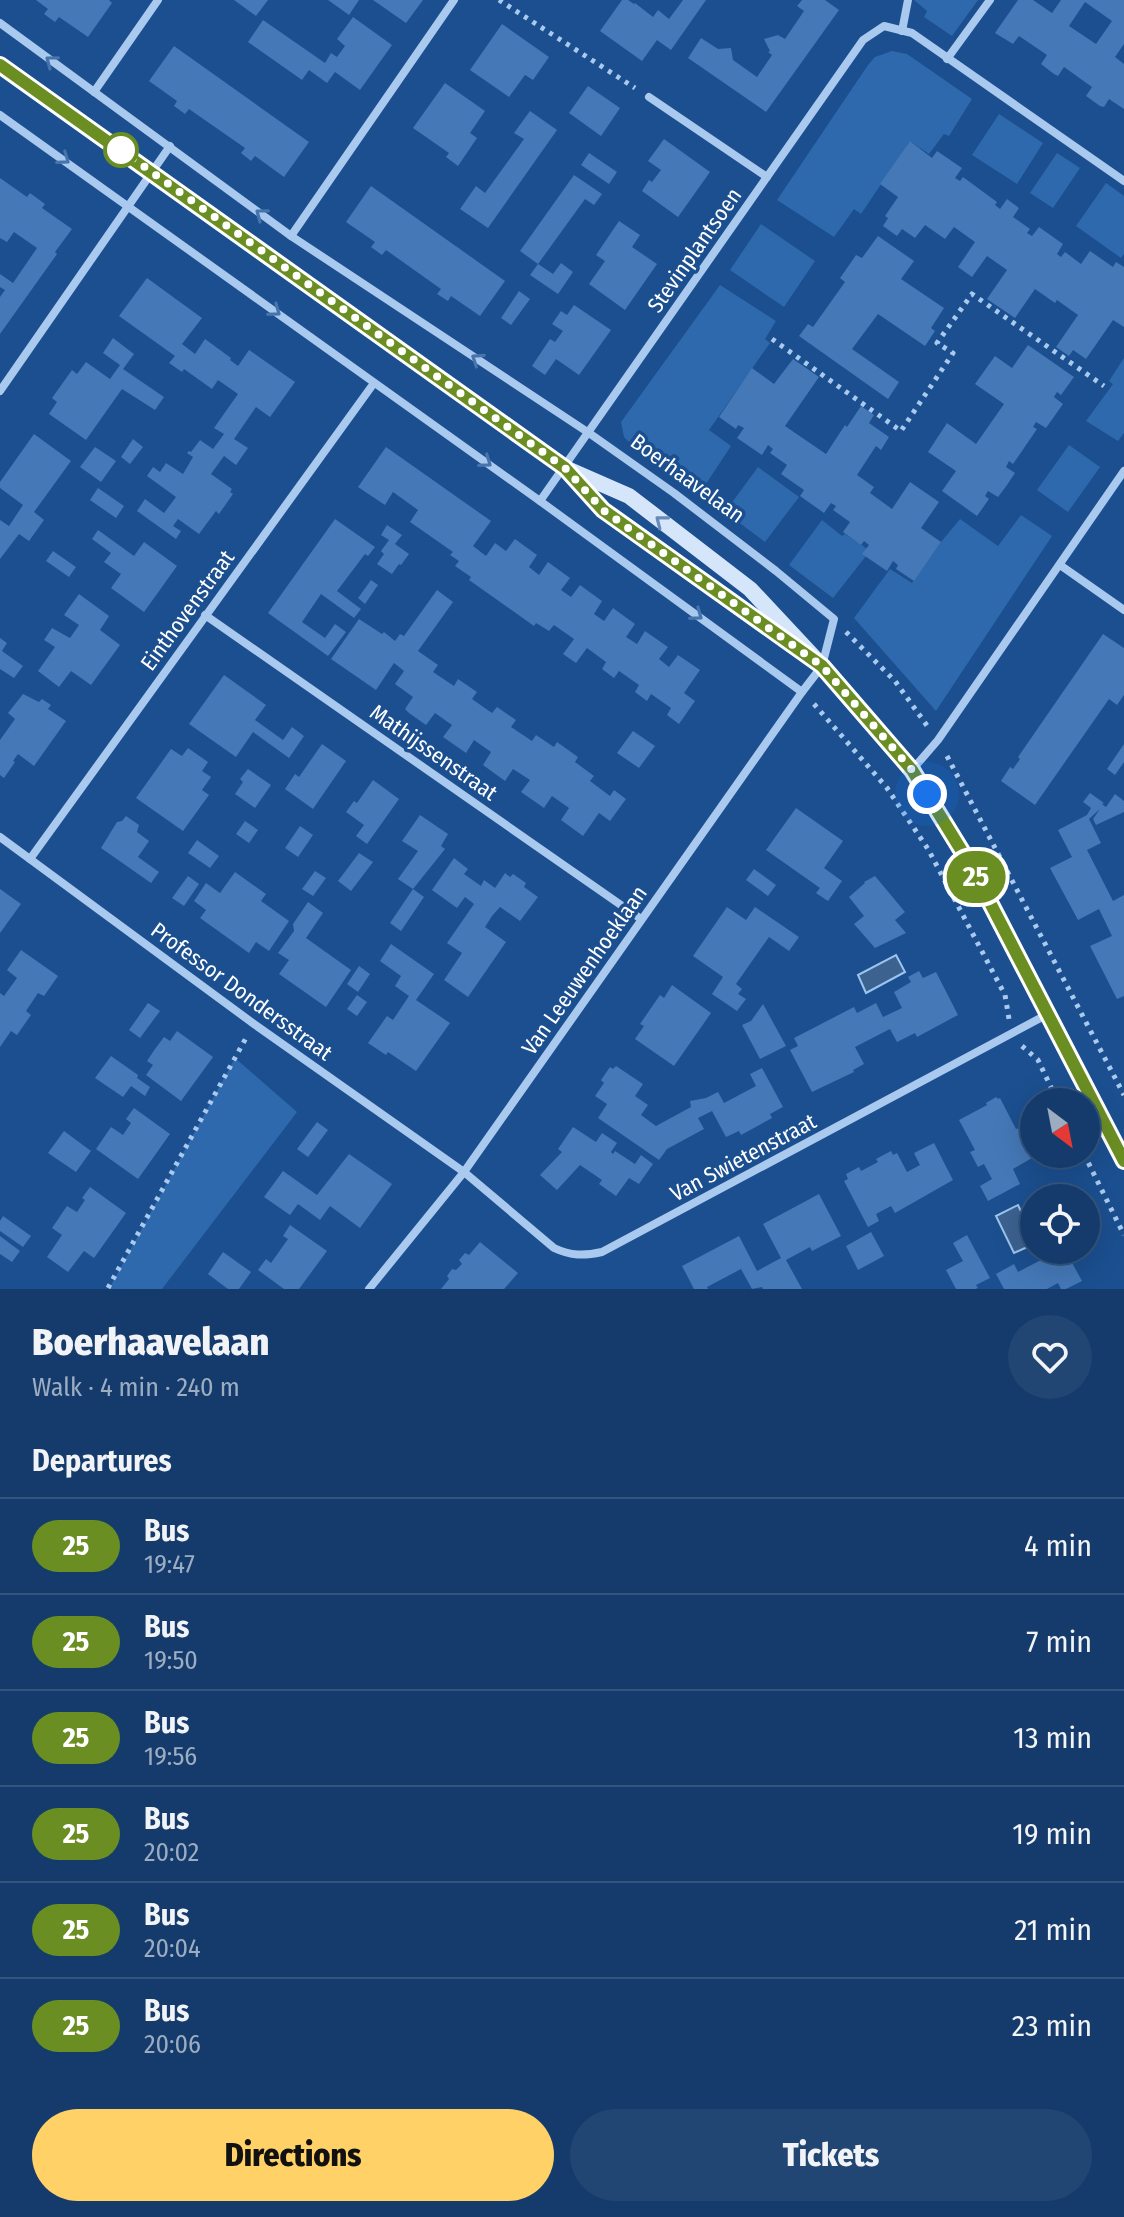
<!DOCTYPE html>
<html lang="en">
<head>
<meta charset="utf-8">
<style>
  body { margin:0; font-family:"Fira Sans Condensed",sans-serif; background:#214673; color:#f1f3f6; height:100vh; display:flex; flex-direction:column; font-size:30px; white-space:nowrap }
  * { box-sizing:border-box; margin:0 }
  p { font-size:26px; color:#9dadc1 }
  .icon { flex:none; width:44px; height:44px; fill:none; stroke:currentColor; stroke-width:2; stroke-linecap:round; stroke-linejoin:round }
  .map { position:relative; height:1289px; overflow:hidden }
  .sheet { display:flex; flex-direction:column; background:#143b6b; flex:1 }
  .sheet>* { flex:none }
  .badge { padding:0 16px; border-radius:26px; font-size:28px; line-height:52px }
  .needle { width:52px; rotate:148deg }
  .controls { position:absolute; left:1020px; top:1088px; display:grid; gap:16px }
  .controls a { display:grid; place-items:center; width:80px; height:80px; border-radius:50%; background:#143b6b; box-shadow:0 8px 32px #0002,0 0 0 2px #33557e; font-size:40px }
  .you { position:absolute; width:40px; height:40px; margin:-20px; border:6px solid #fff; border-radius:50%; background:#1a73e8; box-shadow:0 0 0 12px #1a73e833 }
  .map>.badge { position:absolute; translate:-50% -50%; box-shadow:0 0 0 4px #fff }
  h2 { padding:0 32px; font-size:30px; line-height:72px }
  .round { display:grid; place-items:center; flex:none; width:84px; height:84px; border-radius:42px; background:#214673 }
  .overview { display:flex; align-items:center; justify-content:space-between; height:136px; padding:0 32px }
  h1 { font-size:38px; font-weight:800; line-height:60px }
  .button { display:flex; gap:16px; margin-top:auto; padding:16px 32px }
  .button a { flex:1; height:92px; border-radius:48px; background:#ffd166; color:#111; font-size:32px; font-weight:800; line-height:92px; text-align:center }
  .button a+a { background:#214673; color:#f1f3f6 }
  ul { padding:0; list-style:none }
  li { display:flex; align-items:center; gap:24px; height:96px; padding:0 32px; border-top:2px solid #33557e }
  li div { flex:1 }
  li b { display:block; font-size:30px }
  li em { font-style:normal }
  li .badge { min-width:88px; font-weight:700; text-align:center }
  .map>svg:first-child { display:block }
  .green { fill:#2e69ad }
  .water { fill:#3c6290; stroke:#9cc4f0; stroke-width:2 }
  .building { fill:#4478b7; fill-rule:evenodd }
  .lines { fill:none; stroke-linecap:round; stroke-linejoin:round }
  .path { stroke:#a9c9ee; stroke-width:5; stroke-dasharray:4 6; stroke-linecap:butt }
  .minor { stroke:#a9c9ee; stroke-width:8 }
  .secondary { stroke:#d6e6fa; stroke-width:16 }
  .oneway { stroke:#4674ac }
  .oneway2 { stroke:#668bba }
  .line-casing { stroke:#fff; stroke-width:18 }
  .line { stroke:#6b8e23; stroke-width:12 }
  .walk { stroke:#fff; stroke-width:8; stroke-dasharray:0 14.4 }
  .stop-dot { fill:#fff; stroke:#6b8e23; stroke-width:4 }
  .labels { text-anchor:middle; stroke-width:7; stroke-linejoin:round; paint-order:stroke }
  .street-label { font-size:22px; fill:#fff; stroke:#1b4f8f }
</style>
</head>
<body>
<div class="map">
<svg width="1124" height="1289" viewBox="0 0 1124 1289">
  <rect width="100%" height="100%" fill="#1b4f8f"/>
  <g class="green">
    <path d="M914 0H978L952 36 924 17 927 11Z"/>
    <path d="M892 51 907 54 972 99 949 136 944 134 929 154 910 141 861 214 854 209 834 237 777 200 868 65 875 57Z"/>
    <path d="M999 114 1043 143 1017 184 972 155Z"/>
    <path d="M1057 153 1080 168 1053 208 1030 193Z"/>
    <path d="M1106 183 1124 196V254L1121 258 1076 226Z"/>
    <path d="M761 224 815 261 784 307 730 270Z"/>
    <path d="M720 285 776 321 765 339 770 343 709 430 731 446 700 493 628 441 624 437 621 422Z"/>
    <path d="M1124 358V433L1118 441 1086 421 1113 384 1109 381Z"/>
    <path d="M1069 445 1100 467 1068 512 1037 490Z"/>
    <path d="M758 467 799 497 765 542 725 512Z"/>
    <path d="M1021 515 1052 536 936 711 854 618 890 569 912 583 941 542 960 519 998 546Z"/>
    <path d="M822 520 842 536 845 534 866 548V556L833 598 789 565Z"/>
    <path d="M235 1058 297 1112 162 1289H109Z"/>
  </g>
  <g class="water">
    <path d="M896 955 905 972 866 993 858 975Z"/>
    <path d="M1018 1205 1034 1239V1244L1014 1253 996 1216Z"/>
  </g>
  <g class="building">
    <path d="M36 0H109L112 3 88 37 59 17 55 22 44 14 48 9Z"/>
    <path d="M234 0H268L256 16Z"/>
    <path d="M328 0H359L349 15Z"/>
    <path d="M373 0H423L406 23Z"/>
    <path d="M622 0H628L634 4 635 3 653 17 658 10 669 19 683 0H706L671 50 657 40 642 61 600 31Z"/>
    <path d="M802 0H825L839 10 766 112 688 58 701 38 718 49 731 48 733 60 757 77 772 55 768 52 770 51 764 39 778 35 785 39 804 11 797 6Z"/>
    <path d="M1018 0H1033L1052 13 1061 0H1124V44L1115 57 1124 64V109L1109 99 1104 107 1100 106 1086 96 1092 87 1064 67 1058 76 1054 74 1041 64 1047 55 1019 36 1013 44 995 33ZM1085 2 1112 21 1096 44 1069 26Z"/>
    <path d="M353 17 392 45 360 90 335 72 327 83 309 70 302 80 248 42 263 20 325 63 331 53 337 57 345 46 337 39Z"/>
    <path d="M502 24 549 57 533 80 525 75 509 97 470 70Z"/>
    <path d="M174 46 309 142 284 177 255 156 251 161 241 153 245 148 189 109 185 114 174 106 177 101 149 81Z"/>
    <path d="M445 83 485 111 470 133 477 138 458 166 446 157 449 153 413 128Z"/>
    <path d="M588 86 620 108 601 136 569 113Z"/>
    <path d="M530 111 557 130 488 228 460 209 476 186 485 193 524 139 514 133Z"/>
    <path d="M664 139 710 172 678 217 642 191 649 180 652 182 661 170 648 161Z"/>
    <path d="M910 141 932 158 937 151 962 168 955 178 960 181 963 177 997 202 995 205 1000 209 1007 199 1019 208 1013 217 1030 229 1027 233 1032 236 1039 227 1063 244 1057 254 1061 257 1065 252 1081 264 1090 251 1113 267 1116 262 1124 267V327L1113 320 1086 359 1073 350 1069 356 1056 347 1078 315 1057 300 1055 303 1035 289 1015 318 987 299 1007 270 987 256 972 277 958 267 975 242 954 227 945 239 925 225 915 238 902 229 897 236 883 226 888 218 885 216 898 197 880 184Z"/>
    <path d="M589 153 617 172 609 184 581 165Z"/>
    <path d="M574 175 602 194 594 205 585 199 538 264 520 251Z"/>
    <path d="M0 178 27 197 30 193 45 204 42 208 72 229 55 252 57 254 0 334V297L5 290 0 287V274L13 283 37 248 14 232 7 242 0 238Z"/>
    <path d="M371 186 505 281 480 316 451 296 448 301 437 294 441 289 386 250 382 255 371 247 375 242 346 222Z"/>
    <path d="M619 221 640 235 632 247 657 264 625 310 589 284 605 261 596 255Z"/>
    <path d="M878 236 914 261 901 279 944 308 931 328 935 331 925 346 878 314 852 349 899 382 888 399 799 336 808 324 813 327 845 282 840 278 852 261 856 255 862 258Z"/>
    <path d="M561 263 573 272 558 294 530 275 538 264 553 274Z"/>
    <path d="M147 278 202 318 182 344 195 354 205 339 231 358 230 360 238 366 249 350 295 382 270 417 256 407 234 439 248 448 236 465 224 456 211 474 232 489 230 492 233 494 219 514 216 511 199 534 178 519 173 526 181 531 176 539 137 511 145 499 164 513 176 497 147 476 153 467 160 472 166 463 183 474 193 457 187 453 189 451 191 452 200 440 213 449 224 434 214 428 238 394 218 380 212 389 184 369 182 372 169 363 175 356 119 316Z"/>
    <path d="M519 291 530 299 511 325 501 318Z"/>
    <path d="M574 305 611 330 579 375 556 359 545 375 532 366 550 339 555 342 563 331 552 324 561 311 567 315Z"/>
    <path d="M113 338 134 354 123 369 164 397 155 410 122 389 86 440 49 414 57 402 52 398 72 370 77 374 86 362 110 379 120 365 103 353Z"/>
    <path d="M1028 345 1074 377 1061 395 1057 392 1054 397 1063 404 1046 428 1036 422 1033 427 1037 429 1013 464 1009 461 1006 467 1015 473 1007 485 998 497 988 491 985 496 989 499 977 516 942 491 956 471 928 452 947 423 976 444 1004 404 975 384 995 356 1012 368Z"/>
    <path d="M793 359 819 377 785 426 826 454 845 425 847 427 861 406 874 415 869 423 889 437 881 450 876 446 857 475 874 487 870 493 892 509 910 482 939 502 921 528 941 542 914 581 896 569 898 565 893 561 887 571 862 554 869 545 864 541 861 545 843 532 850 522 833 510 836 506 831 503 824 513 800 496 804 490 781 474 787 465 770 453 773 449 768 445 762 455 737 438 744 428 738 425 736 429 719 417 752 368 774 384Z"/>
    <path d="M34 434 71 461 34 512 44 520 29 541 19 534 0 559V520L9 526 23 505 0 488V482Z"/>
    <path d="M133 439 143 447 130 464 121 457Z"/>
    <path d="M95 447 116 461 101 482 80 467Z"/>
    <path d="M386 447 491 521 473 546 486 556 495 543 506 551 515 539 537 555 529 567 539 575 548 562 570 578 561 590 571 597 580 585 602 601 594 614 604 621 613 608 635 624 626 637 637 644 645 631 668 647 659 659 669 667 678 655 700 670 684 693 695 701 679 724 667 715 671 708 651 694 647 701 635 692 639 685 619 671 614 678 602 669 606 662 587 648 576 663 563 654 574 639 554 625 549 631 536 623 534 626 469 580 471 577 455 566 459 561 450 555 453 552 410 522 418 510 393 492 385 505 358 487Z"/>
    <path d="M98 488 124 506 116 518 90 500Z"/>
    <path d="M335 519 375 547 368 556 365 554 337 591 361 609 354 618 321 594 302 622 325 638 335 624 346 632 328 656 268 613Z"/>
    <path d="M387 525 402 535 395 544 409 554 401 565 399 564 392 574 377 564 384 554 381 551 389 540 381 535Z"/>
    <path d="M98 530 134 556 144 542 177 566 144 612 111 588 121 574 104 562 111 553 92 539Z"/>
    <path d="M53 551 76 567 69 577 46 561Z"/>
    <path d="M371 580 378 585 365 604 358 598Z"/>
    <path d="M437 590 453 602 418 651 438 665 433 672 454 686 458 679 477 692 472 699 492 713 497 707 516 720 511 727 532 741 536 735 554 747 557 742 578 757 575 762 594 776 590 781 610 796 614 790 626 799 610 821 599 813 583 836 561 820 569 808 552 796 544 808 521 792 530 780 513 769 505 781 483 765 491 752 474 740 466 753 443 737 452 725 435 713 426 725 409 713 405 709 413 697 395 684 404 671 394 663 376 690 331 659 359 619 382 634 384 632 395 641 400 634 404 636Z"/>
    <path d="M79 594 109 616 100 630 120 645 91 685 71 671 59 687 38 671 55 647 44 640 52 628 70 638 79 625 64 615Z"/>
    <path d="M1103 634 1124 648V695L1117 705 1109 699 1035 805 1001 781 1010 767 1013 769 1020 759 1018 757Z"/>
    <path d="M0 638 7 643 2 651 23 666 14 678 0 669Z"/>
    <path d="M224 675 266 705 255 720 283 740 292 727 304 736 289 758 253 732 236 757 189 724Z"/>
    <path d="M23 694 39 702 42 699 51 705 48 709 66 721 34 766 18 754 13 761 15 762 4 778 0 775V740L15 719 8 713Z"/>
    <path d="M633 731 655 746 639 768 617 753Z"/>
    <path d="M322 744 346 761 313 809 285 789 295 774 299 777Z"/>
    <path d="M1124 744V762L1115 775 1107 769Z"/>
    <path d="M188 748 208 762 202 771 211 777 202 790 209 795 183 831 136 798 171 749 182 756Z"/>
    <path d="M248 769 271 785 255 808 235 794 243 782 240 779Z"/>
    <path d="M373 780 399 799 367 844 356 836 364 825 346 812 354 801 357 803Z"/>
    <path d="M1090 793 1104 803 1102 804 1106 807 1115 794 1124 801V812L1096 825 1093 819 1100 809 1089 819 1101 843 1087 850 1113 901 1124 895V996L1117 999 1090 946 1112 936 1099 909 1078 920 1050 868 1072 857 1058 830 1087 815 1091 808 1083 802Z"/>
    <path d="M796 808 843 841 824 868 842 881 828 901 816 893 820 888 766 850Z"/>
    <path d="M420 815 448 834 441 846 445 849 413 889 398 879 418 851 402 841Z"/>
    <path d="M126 816 139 825 137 832 149 841 138 857 159 872 151 883 101 848 117 822 122 821Z"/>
    <path d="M245 821 258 830 249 843 236 834Z"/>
    <path d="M300 826 313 835 298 857 285 848Z"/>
    <path d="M197 840 219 856 210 868 188 853Z"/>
    <path d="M359 853 373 862 351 891 338 881Z"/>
    <path d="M454 858 468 869 464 874 481 886 484 880 495 888 505 873 510 877 513 874 526 883 524 887 538 897 520 921 500 907 492 916 485 927 506 942 468 997 444 980 462 953 447 943 474 904 465 897 457 908 432 890Z"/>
    <path d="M754 869 776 885 768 896 746 880Z"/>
    <path d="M315 871 326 878 313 896 302 889Z"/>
    <path d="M235 872 266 894 261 901 289 921 269 951 256 942 249 953 200 918 206 910 194 901 206 883 220 893Z"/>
    <path d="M188 876 199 884 184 906 172 898Z"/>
    <path d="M875 876 905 912 895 920 906 933 875 948 854 924 864 916 849 897 865 883 864 882Z"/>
    <path d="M0 889 21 904 0 933Z"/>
    <path d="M413 889 424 897 401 931 390 923Z"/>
    <path d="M308 902 323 913 306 938 351 970 326 1007 279 974 289 960 278 953 294 931 293 924Z"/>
    <path d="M727 907 746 920 755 907 799 937 789 951 769 937 736 984 742 989 738 994 746 999 737 1011 712 994 723 977 693 956Z"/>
    <path d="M391 944 434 974 416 1000 450 1023 416 1071 388 1052 386 1055 368 1043 387 1016 393 1020 409 996 395 986 401 976 380 961Z"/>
    <path d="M21 950 58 976 44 996 38 993 26 1011 31 1015 17 1035 11 1031 0 1047V993L4 996 17 978 7 970Z"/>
    <path d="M359 966 370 974 358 992 347 984Z"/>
    <path d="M919 971 923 978 936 972 958 1015 917 1037 915 1033 897 1042 890 1029 855 1047 864 1064 853 1070 854 1072 812 1092 790 1050 798 1046 794 1038 854 1007 857 1013 876 1003 883 1017 902 1008 894 992 911 982 908 977Z"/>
    <path d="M672 985 711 1013 674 1066 635 1039 644 1026 640 1024 660 995 664 998Z"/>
    <path d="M357 995 367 1002 357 1016 347 1009Z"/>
    <path d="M148 1003 160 1011 140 1038 129 1030Z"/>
    <path d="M763 1004 786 1046 760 1059 742 1025 751 1021Z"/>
    <path d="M177 1031 213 1057 181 1101 146 1075 153 1065 147 1061 155 1049 164 1037 170 1041Z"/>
    <path d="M111 1056 138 1075 137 1078 150 1087 145 1096 131 1086 123 1097 95 1078Z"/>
    <path d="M616 1066 643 1084 635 1096 648 1105 641 1115 656 1126 691 1107 690 1101 706 1098 718 1092 724 1103 756 1086 750 1074 762 1068 783 1107 770 1114 772 1118 741 1135 739 1131 726 1137 712 1111 698 1118 704 1129 667 1149 659 1160 598 1118 607 1104 595 1096 604 1083 601 1080 610 1067 613 1069Z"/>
    <path d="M996 1097 998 1099 1000 1098 1016 1129 1019 1128 1032 1158 1013 1169 1020 1184 988 1201 980 1186 992 1179 984 1164 978 1167 970 1152 975 1150 959 1120 987 1105 986 1103Z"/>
    <path d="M134 1108 170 1134 138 1179 96 1149 111 1127 123 1135 131 1123 126 1119Z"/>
    <path d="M317 1122 328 1130 308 1157 297 1149Z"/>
    <path d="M573 1127 596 1142 602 1133 617 1143 611 1152 613 1154 615 1151 635 1164 641 1155 653 1164 639 1184 629 1178 616 1196 599 1184 602 1180 580 1165 557 1190 540 1175 562 1152 558 1149Z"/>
    <path d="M64 1131 91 1151 76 1172 48 1153Z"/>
    <path d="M934 1143 953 1180 895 1213 891 1206 876 1214 879 1221 868 1227 844 1181 848 1179 846 1174 859 1167 861 1171 878 1162 876 1159 891 1151 893 1155 897 1153 907 1172 920 1165 914 1153Z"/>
    <path d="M349 1154 392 1184 360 1228 330 1206 320 1220 298 1204 290 1215 264 1197 283 1171 317 1195Z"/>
    <path d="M90 1187 126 1213 94 1258 84 1251 68 1272 47 1257 62 1235 52 1228 67 1206 77 1212 85 1200 82 1198Z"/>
    <path d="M819 1194 841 1236 812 1251 810 1247 786 1260 802 1289H763L762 1287 752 1289 741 1269 707 1287 708 1289H694L682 1266 739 1236 757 1271 781 1258 763 1224Z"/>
    <path d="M3 1216 31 1236 23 1247 0 1231V1221Z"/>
    <path d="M290 1225 327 1251 299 1289H284L258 1270 266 1259 271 1263 288 1239 283 1236Z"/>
    <path d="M871 1232 884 1256 858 1270 846 1246Z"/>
    <path d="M967 1235 990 1278 976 1285 978 1288 975 1289H956L946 1270 963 1261 953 1243Z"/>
    <path d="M0 1236 20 1251 12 1262 0 1254Z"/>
    <path d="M480 1242 518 1273 504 1289H441L449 1279 447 1276 452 1269 456 1270 462 1264 459 1260 465 1253 469 1255Z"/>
    <path d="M1060 1250H1065L1082 1281 1066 1289H1061L1058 1283 1047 1289H1004L996 1274 1014 1264 1018 1272Z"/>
    <path d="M223 1252 251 1272 239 1289H228L208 1274Z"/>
  </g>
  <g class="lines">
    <g class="path">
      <path d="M499 0 635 88"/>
      <path d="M772 339 901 431 953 353 937 343 972 294 1104 386"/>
      <path d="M846 632 895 681 928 727"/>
      <path d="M814 704 887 788 928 849 1005 995 1009 1019"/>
      <path d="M947 756 1124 1095"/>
      <path d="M1022 1046 1038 1060 1058 1102"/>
      <path d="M1084 1154 1124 1235"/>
      <path d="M108 1288 246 1038"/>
    </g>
    <g class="minor">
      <path d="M0 23 291 236 589 433 674 493 776 571 834 619 822 666 802 692 464 1172 369 1289"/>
      <path d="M902 31 908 0"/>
      <path d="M947 59 990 0"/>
      <path d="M94 92 158 0"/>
      <path d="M649 97 767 177"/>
      <path d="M0 115 540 501 802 692"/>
      <path d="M291 236 454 0"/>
      <path d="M0 391 170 146"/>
      <path d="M540 501 863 40 884 26 912 33 1124 181"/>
      <path d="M1060 565 1124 610"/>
      <path d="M205 615 641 919"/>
      <path d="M912 770 938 740 1124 471"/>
      <path d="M0 837 254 1024 464 1172 554 1248C571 1256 584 1256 602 1252L1048 1014"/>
      <path d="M30 859 374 383"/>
    </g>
    <g class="secondary">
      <path d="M0 65 565 468 629 496 750 589 822 666 912 770 971 866 1124 1161"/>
      <path d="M569 472 603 510 796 648"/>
    </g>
  </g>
  <defs><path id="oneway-chevron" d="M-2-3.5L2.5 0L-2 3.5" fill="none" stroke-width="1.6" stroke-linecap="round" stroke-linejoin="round" transform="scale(2)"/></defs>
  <g class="oneway">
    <use href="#oneway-chevron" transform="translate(51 61) rotate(-143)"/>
    <use href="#oneway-chevron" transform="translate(64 159) rotate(35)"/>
    <use href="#oneway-chevron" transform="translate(261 214) rotate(-143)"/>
    <use href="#oneway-chevron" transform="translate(275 311) rotate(36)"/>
    <use href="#oneway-chevron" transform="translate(477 359) rotate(-146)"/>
    <use href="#oneway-chevron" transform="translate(486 462) rotate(35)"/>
    <use href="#oneway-chevron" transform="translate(697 615) rotate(36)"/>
  </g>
  <use class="oneway2" href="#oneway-chevron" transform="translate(661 521) rotate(-142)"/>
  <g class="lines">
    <defs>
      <path id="line" d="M0 65 565 468 603 510 822 666 912 770 971 866 1124 1161"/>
    </defs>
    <use href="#line" class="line-casing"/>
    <use href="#line" class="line"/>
    <path class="walk" d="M121 150 565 468 603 510 822 666 912 770 927 794"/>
  </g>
  <circle class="stop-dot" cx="121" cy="150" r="16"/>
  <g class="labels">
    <g class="street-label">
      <text transform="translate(694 250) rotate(-55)" y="8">Stevinplantsoen</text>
      <text transform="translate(688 478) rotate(36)" y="8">Boerhaavelaan</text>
      <text transform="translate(187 610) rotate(-54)" y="8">Einthovenstraat</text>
      <text transform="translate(434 752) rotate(35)" y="8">Mathijssenstraat</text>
      <text transform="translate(584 970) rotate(-55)" y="8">Van Leeuwenhoeklaan</text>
      <text transform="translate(242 991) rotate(36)" y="8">Professor Dondersstraat</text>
      <text transform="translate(743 1157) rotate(-28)" y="8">Van Swietenstraat</text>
    </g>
  </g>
</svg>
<div class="controls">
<a><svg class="needle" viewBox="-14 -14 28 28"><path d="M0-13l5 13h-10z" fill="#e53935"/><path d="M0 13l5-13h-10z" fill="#9dadc1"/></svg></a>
<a><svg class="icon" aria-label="locate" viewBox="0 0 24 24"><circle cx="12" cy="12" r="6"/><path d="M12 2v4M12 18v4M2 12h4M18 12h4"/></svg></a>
</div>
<div class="you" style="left:927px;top:794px"></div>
<b class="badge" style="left:976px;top:877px;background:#6b8e23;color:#fff">25</b>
</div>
<section class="sheet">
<div class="overview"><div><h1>Boerhaavelaan</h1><p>Walk · 4 min · 240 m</p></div><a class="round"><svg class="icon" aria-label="heart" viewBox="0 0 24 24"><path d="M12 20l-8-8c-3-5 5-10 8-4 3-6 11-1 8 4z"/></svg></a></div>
<h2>Departures</h2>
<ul>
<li><span class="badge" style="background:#6b8e23;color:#fff">25</span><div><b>Bus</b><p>19:47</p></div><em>4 min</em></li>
<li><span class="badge" style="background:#6b8e23;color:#fff">25</span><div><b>Bus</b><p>19:50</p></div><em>7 min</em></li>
<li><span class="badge" style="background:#6b8e23;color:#fff">25</span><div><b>Bus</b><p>19:56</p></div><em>13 min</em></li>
<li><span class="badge" style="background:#6b8e23;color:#fff">25</span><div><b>Bus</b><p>20:02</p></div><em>19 min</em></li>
<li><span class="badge" style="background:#6b8e23;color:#fff">25</span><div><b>Bus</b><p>20:04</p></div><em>21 min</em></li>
<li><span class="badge" style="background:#6b8e23;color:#fff">25</span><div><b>Bus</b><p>20:06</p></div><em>23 min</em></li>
</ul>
<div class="button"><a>Directions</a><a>Tickets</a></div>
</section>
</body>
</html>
